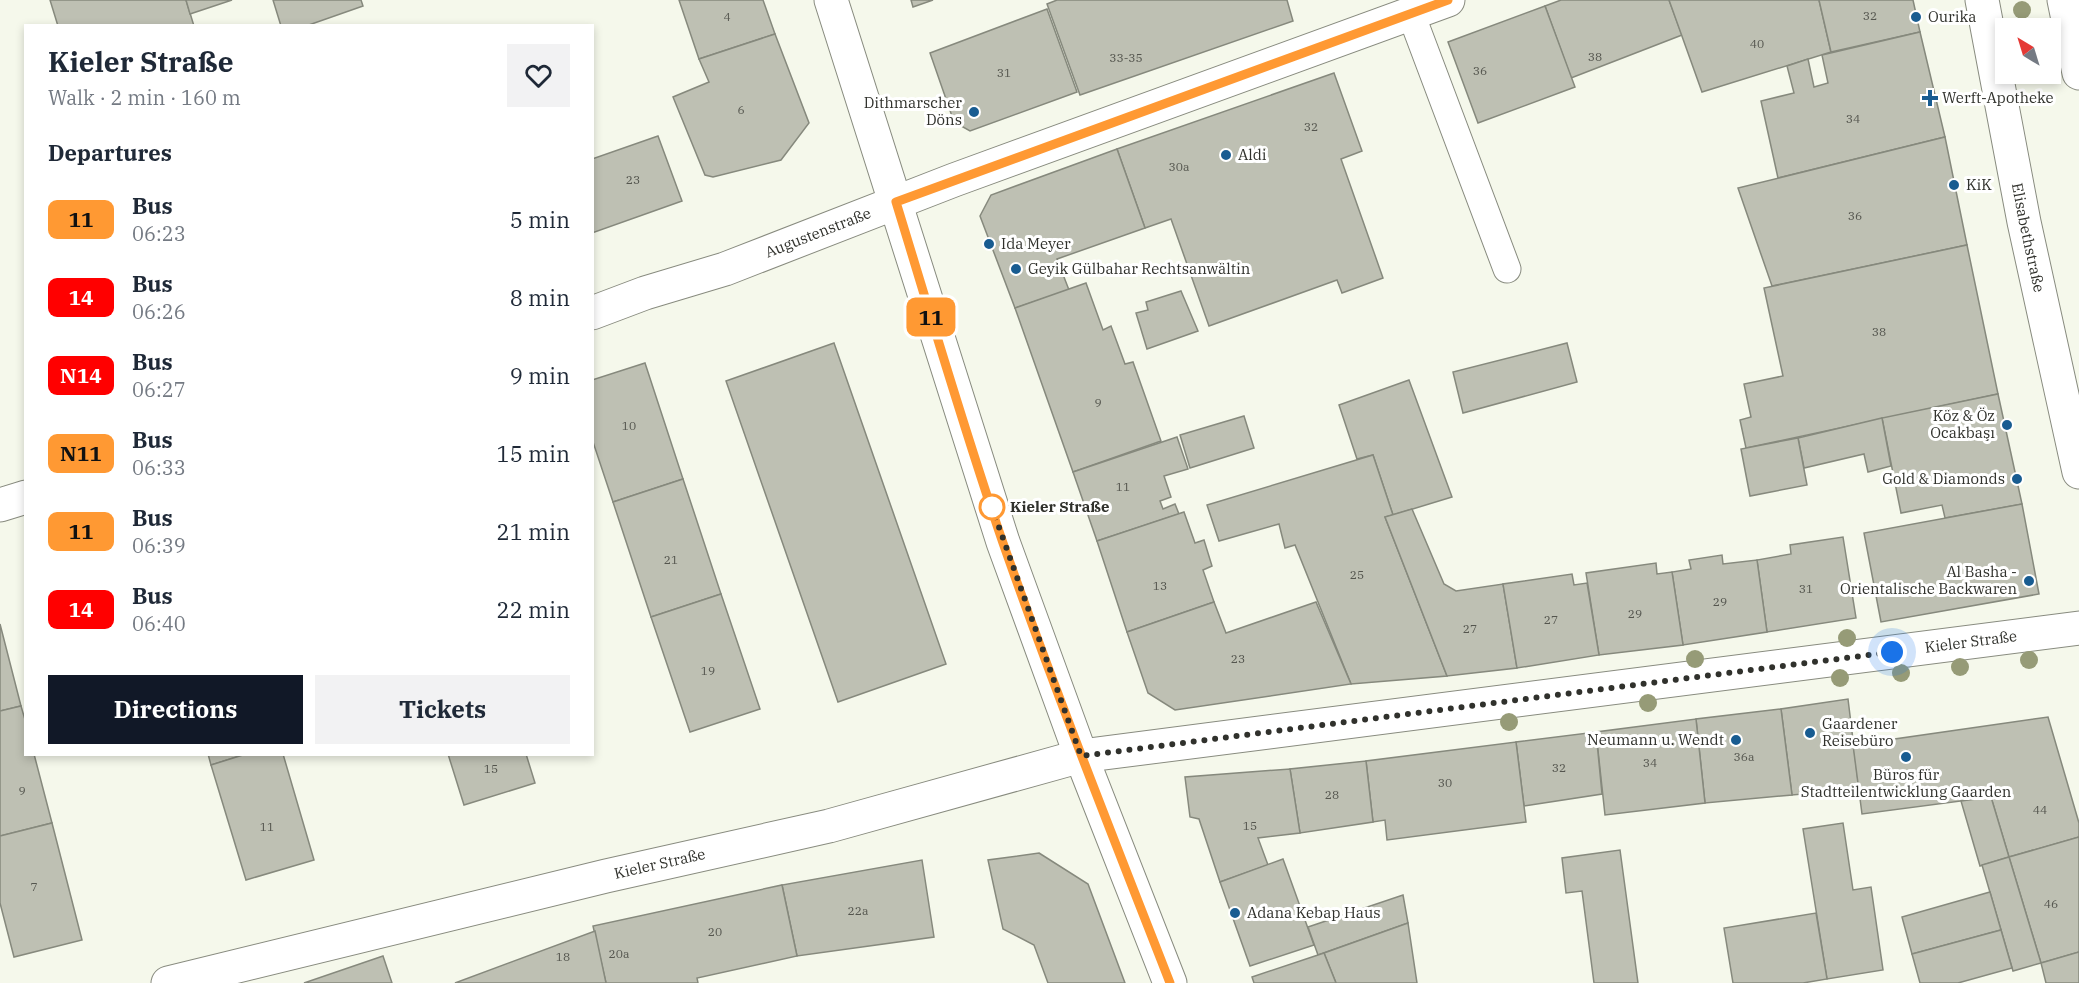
<!DOCTYPE html>
<html lang="en">
<head>
<meta charset="utf-8">
<style>
  body { margin:0; font-family:"IBM Plex Serif",serif; background:#f2f2f3; color:#1f2937; height:100vh; display:flex; flex-direction:column; font-size:22px; white-space:nowrap }
  * { box-sizing:border-box; margin:0 }
  p { font-size:20px; color:#747a83 }
  .icon { flex:none; width:33px; height:33px; fill:none; stroke:currentColor; stroke-width:2; stroke-linecap:round; stroke-linejoin:round }
  .map { position:relative; flex:1; overflow:hidden }
  .drawer { position:absolute; left:24px; top:24px; width:570px; height:732px; display:flex; flex-direction:column; background:#fff; border-radius:0px; box-shadow:0 3px 9px #0003 }
  .drawer>* { flex:none }
  .badge { padding:0 12px; border-radius:9px; font-size:21px; line-height:39px }
  .needle { width:39px; rotate:322deg }
  .fabs { position:absolute; left:1995px; top:18px; display:grid; gap:12px }
  .fabs a { display:grid; place-items:center; width:66px; height:66px; border-radius:0px; background:#fff; box-shadow:0 3px 9px #0003; font-size:30px }
  .you { position:absolute; width:30px; height:30px; margin:-15px; border:4px solid #fff; border-radius:50%; background:#1a73e8; box-shadow:0 0 0 9px #1a73e833 }
  .map>.badge { position:absolute; translate:-50% -50%; box-shadow:0 0 0 3px #fff }
  h2 { padding:0 24px; font-size:22px; line-height:54px }
  .round { display:grid; place-items:center; flex:none; width:63px; height:63px; border-radius:0px; background:#f2f2f3 }
  .summary { display:flex; align-items:center; justify-content:space-between; height:102px; padding:0 24px }
  h1 { font-size:28px; font-weight:700; line-height:45px }
  .action { display:flex; gap:12px; margin-top:auto; padding:12px 24px }
  .action a { flex:1; height:69px; border-radius:0px; background:#111827; color:#fff; font-size:24px; font-weight:700; line-height:69px; text-align:center }
  .action a+a { background:#f2f2f3; color:#1f2937 }
  ul { padding:0; list-style:none }
  li { display:flex; align-items:center; gap:18px; height:78px; padding:0 24px }
  li div { flex:1 }
  li b { display:block; font-size:22px }
  li em { font-style:normal }
  li .badge { min-width:66px; font-weight:700; text-align:center }
  .map>svg:first-child { display:block }
  .building { fill:#bec0b3; stroke:#86897d; stroke-width:1.5 }
  .lines { fill:none; stroke-linecap:round; stroke-linejoin:round }
  .service-casing { stroke:#888b7f; stroke-width:29 }
  .minor-casing { stroke:#888b7f; stroke-width:35 }
  .service { stroke:#fff; stroke-width:27 }
  .minor { stroke:#fff; stroke-width:33 }
  .tree { fill:#969b77 }
  .line-casing { stroke:#fff; stroke-width:14 }
  .line { stroke:#f93; stroke-width:9 }
  .walk { stroke:#30312c; stroke-width:6; stroke-dasharray:0 10.8 }
  .poi-dot { fill:#185c91; stroke:#fff; stroke-width:2 }
  .stop-dot { fill:#fff; stroke:#f93; stroke-width:3 }
  .labels { text-anchor:middle; stroke-width:6; stroke-linejoin:round; paint-order:stroke }
  .number-label { font-size:12px; fill:#54554e }
  .poi-label { font-size:15px; fill:#30312c; stroke:#fff; text-anchor:start }
  .street-label { font-size:15px; fill:#30312c; stroke:#fff }
  .stop-label { font-size:15px; font-weight:bold; fill:#30312c; stroke:#fff; text-anchor:start }
</style>
</head>
<body>
<div class="map">
<svg width="2079" height="983" viewBox="0 0 2079 983">
  <rect width="100%" height="100%" fill="#f5f8eb"/>
  <g class="building">
    <path d="M50 0H186L194 26H58Z"/>
    <path d="M186 0H232L190 14Z"/>
    <path d="M273 0H361L363 6 306 26H281Z"/>
    <path d="M679 0H763L775 34 699 59Z"/>
    <path d="M911 0H933L913 7Z"/>
    <path d="M1057 0H1287L1293 21 1080 95 1047 4Z"/>
    <path d="M1561 0H1669L1682 35 1571 78 1545 6Z"/>
    <path d="M1669 0H1819L1831 52 1702 92Z"/>
    <path d="M1819 0H1913L1920 32 1831 52Z"/>
    <path d="M1545 6 1575 87 1478 123 1448 42Z"/>
    <path d="M1047 9 1077 92 970 131 954 122 930 53Z"/>
    <path d="M1920 32 1945 137 1778 178 1761 101 1794 93 1787 66 1808 59 1814 87 1828 83 1822 55Z"/>
    <path d="M775 34 809 123 781 160 713 177 705 175 673 97 709 82 699 59Z"/>
    <path d="M1334 73 1362 151 1341 159 1383 278 1342 293 1337 280 1209 326 1171 219 1145 228 1117 149Z"/>
    <path d="M658 136 682 201 592 233V159Z"/>
    <path d="M1945 137 1967 245 1772 286 1738 188Z"/>
    <path d="M1117 149 1145 228 1057 259 1069 290 1015 308 980 216 991 195Z"/>
    <path d="M1967 245 1998 394 1746 448 1740 420 1751 417 1744 384 1783 376 1764 288Z"/>
    <path d="M1086 283 1103 330 1111 326 1125 364 1133 362 1161 441 1073 472 1015 308Z"/>
    <path d="M1181 291 1198 331 1147 349 1136 313 1148 310 1146 302Z"/>
    <path d="M834 343 946 664 838 702 726 381Z"/>
    <path d="M1567 343 1577 382 1463 413 1453 372Z"/>
    <path d="M645 363 683 479 613 502 592 439V380Z"/>
    <path d="M1409 380 1452 497 1393 515 1373 455 1357 459 1339 405Z"/>
    <path d="M1998 394 2022 504 1945 518 1942 505 1901 513 1882 418Z"/>
    <path d="M1244 416 1254 448 1190 468 1180 435Z"/>
    <path d="M1882 418 1891 466 1868 472 1864 454 1804 468 1798 438Z"/>
    <path d="M1177 437 1188 469 1164 476 1171 497 1160 501 1163 509 1175 504 1179 514 1097 541 1073 472Z"/>
    <path d="M1798 438 1807 485 1750 496 1741 449Z"/>
    <path d="M1373 455 1393 515 1385 517 1447 676 1351 684 1295 545 1285 548 1279 524 1219 541 1207 505Z"/>
    <path d="M683 479 721 594 651 617 613 502Z"/>
    <path d="M2022 504 2039 594 1881 622 1864 533Z"/>
    <path d="M1412 509 1444 584 1456 591 1503 584 1517 668 1447 676 1385 517Z"/>
    <path d="M1184 512 1195 543 1204 540 1212 566 1203 570 1214 602 1127 632 1097 541Z"/>
    <path d="M1843 537 1856 618 1767 632 1757 560 1791 554 1790 545Z"/>
    <path d="M1722 555 1723 564 1757 560 1767 632 1683 645 1672 572 1691 569 1689 560Z"/>
    <path d="M1656 563 1657 574 1672 572 1683 645 1599 655 1586 573Z"/>
    <path d="M1572 574 1574 585 1587 583 1599 655 1517 668 1503 584Z"/>
    <path d="M721 594 760 709 690 732 651 617Z"/>
    <path d="M1214 602 1226 633 1316 602 1351 684 1175 710 1148 693 1127 632Z"/>
    <path d="M0 624 21 706 0 711Z"/>
    <path d="M1848 699 1859 789 1792 795 1781 709Z"/>
    <path d="M21 706 26 723V754H34L52 823 0 836V711Z"/>
    <path d="M1781 709 1792 795 1705 803 1696 719Z"/>
    <path d="M2048 717 2079 823V837L2009 857 1991 797 1862 814 1853 745Z"/>
    <path d="M1696 719 1705 803 1605 815 1596 732Z"/>
    <path d="M1596 732 1602 794 1524 806 1516 742Z"/>
    <path d="M1516 742 1526 822 1387 840 1385 820 1373 822 1366 761Z"/>
    <path d="M208 754H246L211 765Z"/>
    <path d="M246 754H283L314 860 246 880 211 765Z"/>
    <path d="M448 754H526L535 783 464 805Z"/>
    <path d="M1366 761 1373 822 1300 833 1290 769Z"/>
    <path d="M1290 769 1300 833 1258 838 1268 865 1220 882 1199 819 1190 817 1185 777Z"/>
    <path d="M1991 797 2009 857 1980 866 1961 801Z"/>
    <path d="M52 823 82 940 14 957 0 903V836Z"/>
    <path d="M1843 823 1853 890 1871 887 1883 970 1827 979 1803 829Z"/>
    <path d="M2079 837V952L2041 963 2009 857Z"/>
    <path d="M1620 850 1638 983H1594L1582 891 1566 893 1562 858Z"/>
    <path d="M1039 853 1088 884 1125 983H1048L1034 945 1003 929 988 860Z"/>
    <path d="M2009 857 2041 963 2013 971 1982 865Z"/>
    <path d="M1283 859 1314 945 1250 966 1220 882Z"/>
    <path d="M922 860 934 937 797 956 782 885Z"/>
    <path d="M782 885 797 956 697 978 698 983H606L593 926Z"/>
    <path d="M1990 892 2001 930 1912 954 1902 917Z"/>
    <path d="M1403 895 1408 923 1318 955 1308 927Z"/>
    <path d="M1816 913 1827 979 1803 983H1733L1724 928Z"/>
    <path d="M1408 923 1417 983H1336L1324 953Z"/>
    <path d="M2001 930 2012 968 1958 983H1920L1912 954Z"/>
    <path d="M595 931 606 983H455Z"/>
    <path d="M2079 952V983H2046L2041 963Z"/>
    <path d="M1324 953 1336 983H1254L1252 977Z"/>
    <path d="M383 956 392 983H304Z"/>
  </g>
  <g class="lines">
    <defs>
      <path id="service" d="M1411 14 1507 269"/>
      <g id="minor">
        <path d="M831 0 1003 542 1081 756 1170 983"/>
        <path id="s1" d="M1982 0 2024 222 2079 472"/>
        <path d="M2064 0 2079 73"/>
        <path id="s2" d="M592 313 645 293 725 269 954 180 1448 0"/>
        <path d="M0 505 26 497"/>
        <path id="s3" d="M168 983 606 876 829 826 1081 756 2079 628"/>
      </g>
    </defs>
    <use href="#service" class="service-casing"/>
    <use href="#minor" class="minor-casing"/>
    <use href="#service" class="service"/>
    <use href="#minor" class="minor"/>
  </g>
  <g class="tree">
    <circle cx="2022" cy="10" r="9"/>
    <circle cx="1847" cy="638" r="9"/>
    <circle cx="1695" cy="659" r="9"/>
    <circle cx="2029" cy="660" r="9"/>
    <circle cx="1960" cy="667" r="9"/>
    <circle cx="1901" cy="673" r="9"/>
    <circle cx="1840" cy="678" r="9"/>
    <circle cx="1648" cy="703" r="9"/>
    <circle cx="1509" cy="722" r="9"/>
  </g>
  <g class="lines">
    <defs>
      <path id="line" d="M1170 983C1113 837 1055 691 1003 543 964 430 931 316 896 202L1448 0"/>
    </defs>
    <use href="#line" class="line-casing"/>
    <use href="#line" class="line"/>
    <path class="walk" d="M992 507 990 502 1081 756 1892 652"/>
  </g>
  <g class="poi-dot">
    <circle cx="1916" cy="17" r="6"/>
    <path d="M1927 89h6v6h6v6h-6v6h-6v-6h-6v-6h6z"/>
    <circle cx="974" cy="112" r="6"/>
    <circle cx="1226" cy="155" r="6"/>
    <circle cx="1954" cy="185" r="6"/>
    <circle cx="989" cy="244" r="6"/>
    <circle cx="1016" cy="269" r="6"/>
    <circle cx="2007" cy="425" r="6"/>
    <circle cx="2017" cy="479" r="6"/>
    <circle cx="2029" cy="581" r="6"/>
    <circle cx="1810" cy="733" r="6"/>
    <circle cx="1736" cy="740" r="6"/>
    <circle cx="1906" cy="757" r="6"/>
    <circle cx="1235" cy="913" r="6"/>
  </g>
  <circle class="stop-dot" cx="992" cy="507" r="12"/>
  <g class="labels">
    <g class="number-label">
      <text x="1870" y="20">32</text>
      <text x="727" y="21">4</text>
      <text x="1757" y="48">40</text>
      <text x="1595" y="61">38</text>
      <text x="1126" y="62">33-35</text>
      <text x="1480" y="75">36</text>
      <text x="1004" y="77">31</text>
      <text x="741" y="114">6</text>
      <text x="1853" y="123">34</text>
      <text x="1311" y="131">32</text>
      <text x="1179" y="171">30a</text>
      <text x="633" y="184">23</text>
      <text x="1855" y="220">36</text>
      <text x="1879" y="336">38</text>
      <text x="1098" y="407">9</text>
      <text x="629" y="430">10</text>
      <text x="1123" y="491">11</text>
      <text x="671" y="564">21</text>
      <text x="1357" y="579">25</text>
      <text x="1160" y="590">13</text>
      <text x="1806" y="593">31</text>
      <text x="1720" y="606">29</text>
      <text x="1635" y="618">29</text>
      <text x="1551" y="624">27</text>
      <text x="1470" y="633">27</text>
      <text x="1238" y="663">23</text>
      <text x="708" y="675">19</text>
      <text x="1744" y="761">36a</text>
      <text x="1650" y="767">34</text>
      <text x="1559" y="772">32</text>
      <text x="491" y="773">15</text>
      <text x="1445" y="787">30</text>
      <text x="22" y="795">9</text>
      <text x="1332" y="799">28</text>
      <text x="2040" y="814">44</text>
      <text x="1250" y="830">15</text>
      <text x="267" y="831">11</text>
      <text x="34" y="891">7</text>
      <text x="2051" y="908">46</text>
      <text x="858" y="915">22a</text>
      <text x="715" y="936">20</text>
      <text x="619" y="958">20a</text>
      <text x="563" y="961">18</text>
    </g>
    <g class="poi-label">
      <text x="1928" y="22">Ourika</text>
      <text x="1942" y="103">Werft-Apotheke</text>
      <text x="962" y="108" text-anchor="end">Dithmarscher<tspan x="962" dy="17">Döns</tspan></text>
      <text x="1238" y="160">Aldi</text>
      <text x="1966" y="190">KiK</text>
      <text x="1001" y="249">Ida Meyer</text>
      <text x="1028" y="274">Geyik Gülbahar Rechtsanwältin</text>
      <text x="1995" y="421" text-anchor="end">Köz &amp; Öz<tspan x="1995" dy="17">Ocakbaşı</tspan></text>
      <text x="2005" y="484" text-anchor="end">Gold &amp; Diamonds</text>
      <text x="2017" y="577" text-anchor="end">Al Basha -<tspan x="2017" dy="17">Orientalische Backwaren</tspan></text>
      <text x="1822" y="729">Gaardener<tspan x="1822" dy="17">Reisebüro</tspan></text>
      <text x="1724" y="745" text-anchor="end">Neumann u. Wendt</text>
      <text x="1906" y="780" text-anchor="middle">Büros für<tspan x="1906" dy="17">Stadtteilentwicklung Gaarden</tspan></text>
      <text x="1247" y="918">Adana Kebap Haus</text>
    </g>
    <g class="street-label">
      <text dy="5" stroke="none"><textPath href="#s2" startOffset="240">Augustenstraße</textPath></text>
      <text dy="5" stroke="none"><textPath href="#s1" startOffset="242">Elisabethstraße</textPath></text>
      <text dy="5" stroke="none"><textPath href="#s3" startOffset="1838">Kieler Straße</textPath></text>
      <text dy="5" stroke="none"><textPath href="#s3" startOffset="506">Kieler Straße</textPath></text>
    </g>
    <g class="stop-label">
      <text x="1010" y="512">Kieler Straße</text>
    </g>
  </g>
</svg>
<div class="fabs">
<a><svg class="needle" viewBox="-14 -14 28 28"><path d="M0-13l5 13h-10z" fill="#e53935"/><path d="M0 13l5-13h-10z" fill="#747a83"/></svg></a>
</div>
<div class="you" style="left:1892px;top:652px"></div>
<b class="badge" style="left:931px;top:317px;background:#f93;color:#111">11</b>
<section class="drawer">
<div class="summary"><div><h1>Kieler Straße</h1><p>Walk · 2 min · 160 m</p></div><a class="round"><svg class="icon" aria-label="heart" viewBox="0 0 24 24"><path d="M12 20l-8-8c-3-5 5-10 8-4 3-6 11-1 8 4z"/></svg></a></div>
<h2>Departures</h2>
<ul>
<li><span class="badge" style="background:#f93;color:#111">11</span><div><b>Bus</b><p>06:23</p></div><em>5 min</em></li>
<li><span class="badge" style="background:#f00;color:#fff">14</span><div><b>Bus</b><p>06:26</p></div><em>8 min</em></li>
<li><span class="badge" style="background:#f00;color:#fff">N14</span><div><b>Bus</b><p>06:27</p></div><em>9 min</em></li>
<li><span class="badge" style="background:#f93;color:#111">N11</span><div><b>Bus</b><p>06:33</p></div><em>15 min</em></li>
<li><span class="badge" style="background:#f93;color:#111">11</span><div><b>Bus</b><p>06:39</p></div><em>21 min</em></li>
<li><span class="badge" style="background:#f00;color:#fff">14</span><div><b>Bus</b><p>06:40</p></div><em>22 min</em></li>
</ul>
<div class="action"><a>Directions</a><a>Tickets</a></div>
</section>
</div>
</body>
</html>
